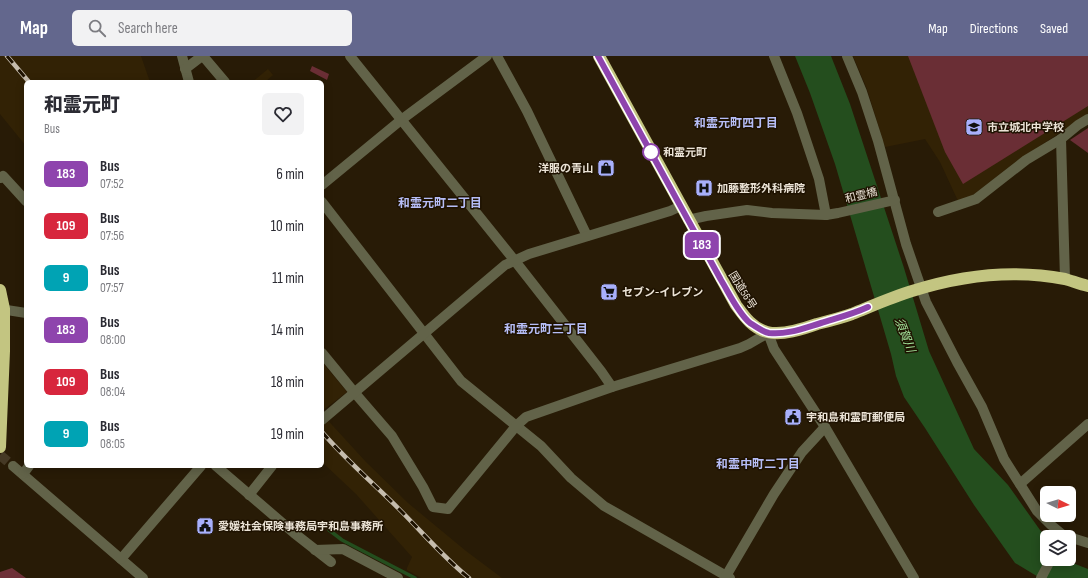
<!DOCTYPE html>
<html lang="en">
<head>
<meta charset="utf-8">
<style>
  body { margin:0; font-family:"Sofia Sans Condensed","Noto Sans JP",sans-serif; background:#f2f2f3; color:#2b2b33; height:100vh; display:flex; flex-direction:column; font-size:15px; white-space:nowrap }
  * { box-sizing:border-box; margin:0 }
  p { font-size:13px; color:#7c7c81 }
  .icon { flex:none; width:22px; height:22px; fill:none; stroke:currentColor; stroke-width:2; stroke-linecap:round; stroke-linejoin:round }
  .map { position:relative; flex:1; overflow:hidden }
  .side { position:absolute; left:24px; top:24px; width:300px; height:388px; display:flex; flex-direction:column; background:#fff; border-radius:6px; box-shadow:0 2px 10px #0003 }
  .side>* { flex:none }
  .badge { padding:0 8px; border-radius:6px; font-size:14px; line-height:26px }
  .needle { width:26px; rotate:95deg }
  .tools { position:absolute; left:1040px; top:430px; display:grid; gap:8px }
  .tools a { display:grid; place-items:center; width:36px; height:36px; border-radius:6px; background:#fff; box-shadow:0 2px 10px #0003; font-size:20px }
  .map>.badge { position:absolute; translate:-50% -50%; box-shadow:0 0 0 2px #fff }
  .round { display:grid; place-items:center; flex:none; width:42px; height:42px; border-radius:6px; background:#f2f2f3 }
  .headline { display:flex; align-items:center; justify-content:space-between; height:68px; padding:0 20px }
  h1 { font-size:19px; font-weight:800; line-height:30px }
  ul { padding:0; list-style:none }
  li { display:flex; align-items:center; gap:12px; height:52px; padding:0 20px }
  li div { flex:1 }
  li b { display:block; font-size:15px }
  li em { font-style:normal }
  li .badge { min-width:44px; font-weight:700; text-align:center }
  header { display:flex; align-items:center; gap:24px; box-sizing:border-box; height:56px; padding:0 20px; background:#63678d; color:#fff }
  header strong { font-size:19px }
  nav { display:flex; gap:22px; margin-inline-start:auto; font-size:14px }
  .search { width:280px; height:36px; background:#f2f2f3; display:flex; align-items:center; gap:10px; box-sizing:border-box; padding:0 14px; border-radius:6px; color:#7c7c81; font-size:15px }
  .map>svg:first-child { display:block }
  .built { fill:#322205 }
  .green { fill:#6a2e35 }
  .forest { fill:#6e3038 }
  .water { fill:#244e1e }
  .lines { fill:none; stroke-linecap:round; stroke-linejoin:round }
  .stream { stroke:#244e1e; stroke-width:3.5 }
  .minor-tunnel { stroke:#453925; stroke-width:10; stroke-dasharray:10 5; stroke-linecap:butt }
  .minor { stroke:#626349; stroke-width:10 }
  .highway { stroke:#c3c581; stroke-width:12 }
  .rail-casing { stroke:#c5bcad; stroke-width:4.5 }
  .rail { stroke:#1e1200; stroke-width:3; stroke-dasharray:9; stroke-linecap:butt }
  .line-casing { stroke:#fff; stroke-width:9 }
  .line { stroke:#8e44ad; stroke-width:6 }
  .stop-dot { fill:#fff; stroke:#8e44ad; stroke-width:2 }
  .labels { text-anchor:middle; stroke-width:3; stroke-linejoin:round; paint-order:stroke }
  .poi-label { font-size:11px; font-weight:bold; fill:#ebe3d6; stroke:#1e1200; text-anchor:start }
  .stop-label { font-size:11px; font-weight:bold; fill:#ebe3d6; stroke:#1e1200; text-anchor:start }
  .street-label { font-size:11px; fill:#ebe3d6; stroke:#1e1200 }
  .neighbourhood-label { font-size:12px; font-weight:bold; fill:#b6bdf6; stroke:#1e1200 }
  .water-label { font-size:12px; font-style:italic; fill:#a3e49a; stroke:#1e1200 }
</style>
</head>
<body>
<header>
<strong>Map</strong>
<div class="search"><svg class="icon" aria-label="search" viewBox="0 0 24 24"><circle cx="10" cy="10" r="6"/><path d="M15 15l6 6"/></svg>Search here</div>
<nav><a>Map</a><a>Directions</a><a>Saved</a></nav>
</header>
<div class="map">
<svg width="1088" height="522" viewBox="0 0 1088 522">
  <rect width="100%" height="100%" fill="#281b06"/>
  <g class="built">
    <path d="M0 0H141L150 26H26V90L0 58Z"/>
    <path d="M853 0H1088V58L1017 105 973 139 958 145 940 106 925 83 885 91 867 33Z"/>
    <path d="M268 13 273 19 265 26H252Z"/>
    <path d="M322 306 347 336 322 355Z"/>
    <path d="M322 358 366 406 408 447 466 495 502 522H421L407 514V512L412 501 356 438 322 406Z"/>
  </g>
  <g class="green">
    <path d="M908 0H1088V50L963 128 945 96Z"/>
    <path d="M312 10 329 18 327 24 310 15Z"/>
    <path d="M1088 72V97L1070 84Z"/>
  </g>
  <path class="forest" d="M12 512 26 522H0V516Z"/>
  <path class="water" d="M795 0H831L850 48 904 212 929 295 974 393 1008 429 1040 474 1047 481V503H1068L1070 506 1088 513V522H1040L1015 507 974 449 925 372 904 341 896 320 891 298 835 108 810 37Z"/>
  <g class="lines">
    <path class="stream" d="M329 474 342 484 415 522"/>
    <path class="minor-tunnel" d="M0 399 13 410"/>
    <g class="minor">
      <path d="M182 0 189 26"/>
      <path d="M203 0 225 26"/>
      <path d="M350 0 515 205 601 315 612 331"/>
      <path d="M497 0 527 55 587 180"/>
      <path d="M774 0 797 57 819 123 826 159"/>
      <path d="M847 0 862 36 878 85 906 188 926 246 957 306 982 351 1004 403 1037 455 1051 469 1063 479 1069 481"/>
      <path d="M185 13 202 0"/>
      <path d="M1061 83 1065 223"/>
      <path d="M0 122 3 120 26 145"/>
      <path d="M322 129 401 64 487 0"/>
      <path d="M322 146 461 325 541 390 571 422 604 450 730 522"/>
      <path d="M938 156 976 143 1026 104 1061 83 1078 69 1088 63"/>
      <path d="M688 164 706 160 747 154 772 157 826 159 838 157 895 144"/>
      <path d="M0 253 26 257"/>
      <path d="M322 297 354 336 392 380 423 431 433 451 448 453 516 370 526 361 612 331 740 292 749 288 768 277 774 293 825 371 914 522"/>
      <path d="M322 364 505 209 529 198 670 155 681 150"/>
      <path d="M13 410 143 522"/>
      <path d="M216 410 294 477 331 506"/>
      <path d="M23 418 29 410"/>
      <path d="M1020 428 1088 368"/>
      <path d="M249 439 272 410"/>
      <path d="M1069 481 1088 487"/>
      <path d="M315 494 343 493 398 522"/>
      <path d="M121 503 201 410"/>
      <path d="M726 520 774 438 802 396 825 371"/>
      <path d="M1041 522 1051 503"/>
    </g>
    <g class="highway">
      <path d="M599 0 736 249C744 260 752 272 767 276 782 280 803 273 817 268 829 265 841 262 852 258 872 250 892 241 912 235 962 219 1013 213 1065 223 1072 225 1080 228 1088 230"/>
      <path d="M0 234 4 253V295L0 391"/>
    </g>
    <defs>
      <g id="rail">
        <path d="M7 0 29 26"/>
        <path d="M322 376C346 404 374 428 400 454 423 477 444 502 469 522"/>
      </g>
    </defs>
    <use href="#rail" class="rail-casing"/>
    <use href="#rail" class="rail"/>
  </g>
  <g class="lines">
    <defs>
      <path id="line" d="M598 0 721 224C729 237 738 257 750 267 756 271 763 276 769 277 787 279 804 272 821 267 837 262 853 258 868 251"/>
    </defs>
    <use href="#line" class="line-casing"/>
    <use href="#line" class="line"/>
  </g>
  <defs>
    <symbol id="school-square" viewBox="-11 -11 22 22"><rect x="-9" y="-9" width="18" height="18" rx="4" fill="#a8b0fc" stroke="#1e1200"/><path d="M0-5L7-2L0 1L-7-2ZM-4 1L0 2.5L4 1V4Q0 6-4 4Z" fill="#111"/></symbol>
    <symbol id="shop-square" viewBox="-11 -11 22 22"><rect x="-9" y="-9" width="18" height="18" rx="4" fill="#a8b0fc" stroke="#1e1200"/><path d="M-5-2.5h2.3a2.7 3.5 0 0 1 5.4 0H5L5.5 6h-11ZM-1.5-2.5h3a1.5 2.3 0 0 0-3 0Z" fill="#111"/></symbol>
    <symbol id="hospital-square" viewBox="-11 -11 22 22"><rect x="-9" y="-9" width="18" height="18" rx="4" fill="#a8b0fc" stroke="#1e1200"/><path d="M-5-5h3v3.5h4V-5h3V5h-3V1.5h-4V5h-3Z" fill="#111"/></symbol>
    <symbol id="supermarket-square" viewBox="-11 -11 22 22"><rect x="-9" y="-9" width="18" height="18" rx="4" fill="#a8b0fc" stroke="#1e1200"/><path d="M-6-5.5h2.5l.6 2H6L4.5 2H-2.5L-4.4-4H-6ZM-1.5 3.2a1.3 1.3 0 1 0 .1 0ZM3 3.2a1.3 1.3 0 1 0 .1 0Z" fill="#111"/></symbol>
    <symbol id="civic-square" viewBox="-11 -11 22 22"><rect x="-9" y="-9" width="18" height="18" rx="4" fill="#a8b0fc" stroke="#1e1200"/><path d="M-.6-6.5H3V-4.5H.6V-3L4-1V1h2V6H-6V1h2V-1L-.6-3ZM-1.2 2.5V6h2.4V2.5Z" fill="#111"/></symbol>
  </defs>
  <g fill-rule="evenodd">
    <use href="#school-square" x="964" y="61" width="20" height="20"/>
    <use href="#shop-square" x="596" y="102" width="20" height="20"/>
    <use href="#hospital-square" x="694" y="122" width="20" height="20"/>
    <use href="#supermarket-square" x="599" y="226" width="20" height="20"/>
    <use href="#civic-square" x="783" y="351" width="20" height="20"/>
    <use href="#civic-square" x="195" y="460" width="20" height="20"/>
  </g>
  <circle class="stop-dot" cx="651" cy="96" r="8"/>
  <g class="labels">
    <g class="poi-label">
      <text x="987" y="75">市立城北中学校</text>
      <text x="593" y="116" text-anchor="end">洋服の青山</text>
      <text x="717" y="136">加藤整形外科病院</text>
      <text x="622" y="240">セブン-イレブン</text>
      <text x="806" y="365">宇和島和霊町郵便局</text>
      <text x="218" y="474">愛媛社会保険事務局宇和島事務所</text>
    </g>
    <g class="stop-label">
      <text x="663" y="100">和霊元町</text>
    </g>
    <g class="street-label">
      <text transform="translate(861 139) rotate(-14)" y="4">和霊橋</text>
      <text transform="translate(743 234) rotate(58)" y="4">国道56号</text>
    </g>
    <g class="neighbourhood-label">
      <text x="736" y="71">和霊元町四丁目</text>
      <text x="440" y="151">和霊元町二丁目</text>
      <text x="546" y="277">和霊元町三丁目</text>
      <text x="758" y="412">和霊中町二丁目</text>
    </g>
    <g class="water-label">
      <text transform="translate(905 279) rotate(69)" y="4">須賀川</text>
    </g>
  </g>
</svg>
<div class="tools">
<a><svg class="needle" viewBox="-14 -14 28 28"><path d="M0-13l5 13h-10z" fill="#e53935"/><path d="M0 13l5-13h-10z" fill="#7c7c81"/></svg></a>
<a><svg class="icon" aria-label="layers" viewBox="0 0 24 24"><path d="M12 4l9 5-9 5-9-5zM3 14l9 5 9-5"/></svg></a>
</div>
<b class="badge" style="left:702px;top:189px;background:#8e44ad;color:#fff">183</b>
<section class="side">
<div class="headline"><div><h1>和霊元町</h1><p>Bus</p></div><a class="round"><svg class="icon" aria-label="heart" viewBox="0 0 24 24"><path d="M12 20l-8-8c-3-5 5-10 8-4 3-6 11-1 8 4z"/></svg></a></div>
<ul>
<li><span class="badge" style="background:#8e44ad;color:#fff">183</span><div><b>Bus</b><p>07:52</p></div><em>6 min</em></li>
<li><span class="badge" style="background:#d7263d;color:#fff">109</span><div><b>Bus</b><p>07:56</p></div><em>10 min</em></li>
<li><span class="badge" style="background:#00a3b4;color:#fff">9</span><div><b>Bus</b><p>07:57</p></div><em>11 min</em></li>
<li><span class="badge" style="background:#8e44ad;color:#fff">183</span><div><b>Bus</b><p>08:00</p></div><em>14 min</em></li>
<li><span class="badge" style="background:#d7263d;color:#fff">109</span><div><b>Bus</b><p>08:04</p></div><em>18 min</em></li>
<li><span class="badge" style="background:#00a3b4;color:#fff">9</span><div><b>Bus</b><p>08:05</p></div><em>19 min</em></li>
</ul>
</section>
</div>
</body>
</html>
